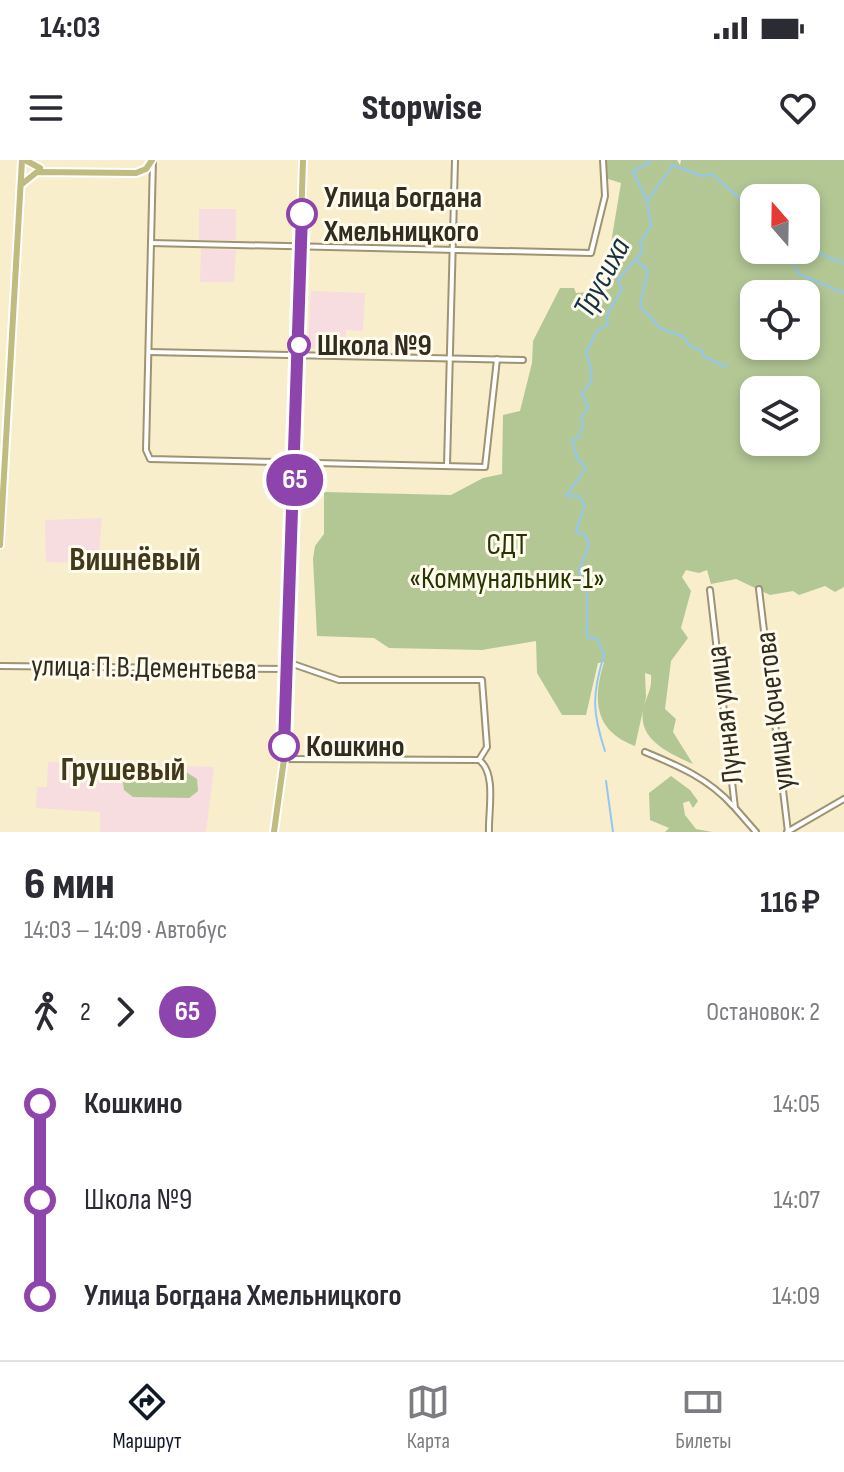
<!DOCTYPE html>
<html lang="ru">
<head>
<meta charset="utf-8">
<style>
  body { margin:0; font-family:"Sofia Sans Condensed",sans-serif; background:#f7f7f7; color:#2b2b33; height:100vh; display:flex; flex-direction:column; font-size:30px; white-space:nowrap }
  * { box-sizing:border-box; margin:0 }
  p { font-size:26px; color:#7c7c81 }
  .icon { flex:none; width:44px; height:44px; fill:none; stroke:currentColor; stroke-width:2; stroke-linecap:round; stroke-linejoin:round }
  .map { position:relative; height:672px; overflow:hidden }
  .side { display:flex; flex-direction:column; background:#fff; flex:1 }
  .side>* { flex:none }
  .badge { padding:0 16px; border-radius:26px; font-size:28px; line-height:52px }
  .needle { width:52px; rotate:340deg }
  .tools { position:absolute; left:740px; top:24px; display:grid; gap:16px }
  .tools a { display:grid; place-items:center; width:80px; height:80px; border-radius:16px; background:#fff; box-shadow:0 4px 12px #0003; font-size:40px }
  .map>.badge { position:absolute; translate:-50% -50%; box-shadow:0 0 0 4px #fff }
  .legs { display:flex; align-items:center; gap:12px; height:88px; padding:0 24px; font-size:26px }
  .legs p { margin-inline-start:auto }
  .summary { display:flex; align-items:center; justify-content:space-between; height:136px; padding:0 24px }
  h1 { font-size:44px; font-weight:800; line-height:60px }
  ul { padding:0 24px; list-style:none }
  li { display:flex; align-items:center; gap:28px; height:96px; font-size:30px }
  li i { display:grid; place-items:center; width:12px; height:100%; margin:0 10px; background:currentColor }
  li i::after { content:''; width:20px; height:20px; margin:-10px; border:6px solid; border-radius:50%; background:#fff }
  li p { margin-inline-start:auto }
  li:first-child i { background:linear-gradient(#0000 50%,currentColor 0) }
  li:last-child i { background:linear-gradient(currentColor 50%,#0000 0) }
  .status { display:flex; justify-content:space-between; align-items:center; height:56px; padding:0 40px; background:#fff; direction:ltr }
  .status svg { height:22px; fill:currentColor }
  header { display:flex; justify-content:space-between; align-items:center; height:104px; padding:0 24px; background:#fff; font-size:36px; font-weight:800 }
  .tabs { display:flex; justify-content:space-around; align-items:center; height:112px; border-top:2px solid #e1e1e2; background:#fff; font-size:22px; color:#7c7c81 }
  .tabs a { display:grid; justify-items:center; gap:4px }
  .tabs .on { color:#111827 }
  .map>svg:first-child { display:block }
  .education { fill:#f7dce0 }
  .green { fill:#b3c795; fill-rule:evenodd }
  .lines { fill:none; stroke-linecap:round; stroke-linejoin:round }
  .stream { stroke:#92c7f3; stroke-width:2 }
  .minor-casing { stroke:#9e9473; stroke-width:8 }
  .major-casing { stroke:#fff; stroke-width:10 }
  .minor { stroke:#fff; stroke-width:4 }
  .major { stroke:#c0bb7e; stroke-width:6 }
  .line-1-casing { stroke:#fff; stroke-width:18 }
  .line-1 { stroke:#8e44ad; stroke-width:12 }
  .stop-1-dot { fill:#fff; stroke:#8e44ad; stroke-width:4 }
  .labels { text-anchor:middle; stroke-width:6; stroke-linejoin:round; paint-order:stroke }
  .stop-label { font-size:30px; font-weight:bold; fill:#302c1f; stroke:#fffbed; text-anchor:start }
  .park-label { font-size:30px; fill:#253500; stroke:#fffbed }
  .street-label { font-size:30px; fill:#302c1f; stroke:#fffbed }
  .water-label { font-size:32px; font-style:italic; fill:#143147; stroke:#fffbed }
  .quarter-label { font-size:34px; font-weight:bold; fill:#42391b; stroke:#fffbed }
</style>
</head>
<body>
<div class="status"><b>14:03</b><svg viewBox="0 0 49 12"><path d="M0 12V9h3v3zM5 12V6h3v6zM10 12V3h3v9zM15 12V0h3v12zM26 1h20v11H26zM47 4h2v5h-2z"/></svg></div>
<header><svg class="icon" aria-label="menu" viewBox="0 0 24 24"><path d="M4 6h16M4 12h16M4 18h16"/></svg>Stopwise<svg class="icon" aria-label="heart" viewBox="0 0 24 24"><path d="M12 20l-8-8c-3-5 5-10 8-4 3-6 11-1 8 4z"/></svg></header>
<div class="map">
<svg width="844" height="672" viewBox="0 0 844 672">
  <rect width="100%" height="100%" fill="#f8eecb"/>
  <g class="education">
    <rect x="199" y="49" width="37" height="31"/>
    <path d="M201 89 236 90 234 122H200Z"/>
    <path d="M311 131 365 133 363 171 346 170 345 190 308 188Z"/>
    <path d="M102 358 98 403 46 402 45 360Z"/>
    <path d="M48 602 214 607 206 672H100V652L36 648 37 627H47Z"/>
  </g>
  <g class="green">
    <path d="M603 0H677L680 5 681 0H844V427L835 432 825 426 799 435 793 431 770 435 736 419 711 424 707 410 699 413 686 410 682 417 691 431 681 468 688 478 671 501 665 549 676 559 673 572 693 604C669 593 635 579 644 546 648 533 652 529 651 515L645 513 646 537 635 586C593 570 593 539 604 502L598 503 586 555H562L537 513 536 481 482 490 389 488 374 478 317 476 313 399 315 386 324 374V332L451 335 483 318 502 314 503 255 520 251 532 203 533 181 560 128H574L576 133 590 132 599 142 606 133 597 113 603 104 614 106 615 96 609 95 621 23 605 18ZM754 38H806V90H754ZM754 134H806V186H754ZM754 230H806V282H754Z"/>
    <path d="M134 610 186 612 197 619 198 631 189 638 133 637 124 630 123 623Z"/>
    <path d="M671 616 690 630 698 641 693 648 689 641 683 643 685 655 696 669 712 672H665L669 668 650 660 649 633Z"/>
  </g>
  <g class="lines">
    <g class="stream">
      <path d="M647 41 673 5 702 16 712 14 754 51"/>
      <path d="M806 89 844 103"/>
      <path d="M786 90 799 114 844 133"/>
      <path d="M637 100 648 111 640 146 660 168 684 177 689 185 702 191 704 197 727 207"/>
      <path d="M605 591C592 552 592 534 604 495L597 479 587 477V432L579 411 589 384 585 375 576 371 585 344 578 336H566L586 308 577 298 572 280 579 277 583 265 581 258 588 248 582 233C597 219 591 209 586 192L597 171 608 164 607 155 622 129 618 120 642 92 640 83 651 66 647 41 633 11 649 3 648 0"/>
      <path d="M606 621 613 672"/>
    </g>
    <defs>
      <g id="minor">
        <path d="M153 0 146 290 150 299 485 307 497 199"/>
        <path d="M151 83 591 93 605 36 603 0"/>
        <path d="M149 192 523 200"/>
        <path d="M0 304H1"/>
        <path d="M447 305 455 0"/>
        <path d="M759 429 788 672"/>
        <path d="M710 430 735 648 756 672"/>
        <path d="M287 502 339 520H482L487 587 479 600"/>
        <path d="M0 506 286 509"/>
        <path d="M645 592C679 606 709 619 733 646"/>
        <path d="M284 599 479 600"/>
        <path d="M479 600C497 613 488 652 489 672"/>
        <path d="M787 672 844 639"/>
      </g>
      <g id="major">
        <path d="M25 0 40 8"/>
        <path d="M22 24 37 12 136 13 146 9 152 0"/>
        <path d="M0 385 22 0"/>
        <path d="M274 672 284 599 303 0"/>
      </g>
    </defs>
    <use href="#minor" class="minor-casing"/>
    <use href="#major" class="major-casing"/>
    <use href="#minor" class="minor"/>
    <use href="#major" class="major"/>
  </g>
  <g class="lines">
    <defs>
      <path id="line-1" d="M284 586 302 54"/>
    </defs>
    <use href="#line-1" class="line-1-casing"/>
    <use href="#line-1" class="line-1"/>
  </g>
  <g class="stop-1-dot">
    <circle cx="302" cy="54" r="14"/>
    <circle cx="299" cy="185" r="10"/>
    <circle cx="284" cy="586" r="14"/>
  </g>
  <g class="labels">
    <g class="stop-label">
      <text x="324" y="47">Улица Богдана<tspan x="324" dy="34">Хмельницкого</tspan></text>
      <text x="317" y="195">Школа №9</text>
      <text x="306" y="596">Кошкино</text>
    </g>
    <g class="park-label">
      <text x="507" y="394">СДТ<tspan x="507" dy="34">«Коммунальник-1»</tspan></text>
    </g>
    <g class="street-label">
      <text transform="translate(144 507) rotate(1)" y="10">улица П.В.Дементьева</text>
      <text transform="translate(774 551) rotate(-97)" y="10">улица Кочетова</text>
      <text transform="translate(724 555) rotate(-97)" y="10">Лунная улица</text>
    </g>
    <g class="water-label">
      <text transform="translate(601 117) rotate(-62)" y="11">Трусиха</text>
    </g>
    <g class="quarter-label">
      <text x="135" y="410">Вишнёвый</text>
      <text x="123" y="620">Грушевый</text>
    </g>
  </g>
</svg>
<div class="tools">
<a><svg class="needle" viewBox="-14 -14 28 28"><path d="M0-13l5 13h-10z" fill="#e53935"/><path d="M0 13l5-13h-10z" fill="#7c7c81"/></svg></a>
<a><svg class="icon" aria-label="locate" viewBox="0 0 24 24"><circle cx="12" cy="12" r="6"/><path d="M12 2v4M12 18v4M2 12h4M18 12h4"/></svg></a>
<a><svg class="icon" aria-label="layers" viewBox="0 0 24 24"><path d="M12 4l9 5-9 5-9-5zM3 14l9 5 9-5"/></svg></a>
</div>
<b class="badge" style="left:295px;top:320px;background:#8e44ad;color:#fff">65</b>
</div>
<section class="side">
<div class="summary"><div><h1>6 мин</h1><p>14:03 – 14:09 · Автобус</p></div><b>116 ₽</b></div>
<div class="legs"><svg class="icon" aria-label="walk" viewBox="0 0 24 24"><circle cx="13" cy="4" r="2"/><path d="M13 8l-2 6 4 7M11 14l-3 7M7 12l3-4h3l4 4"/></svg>2<svg class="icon" aria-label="forward" viewBox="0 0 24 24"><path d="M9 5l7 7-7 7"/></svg><b class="badge" style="background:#8e44ad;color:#fff">65</b><p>Остановок: 2</p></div>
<ul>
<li><i style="color:#8e44ad"></i><b>Кошкино</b><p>14:05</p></li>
<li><i style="color:#8e44ad"></i><span>Школа №9</span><p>14:07</p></li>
<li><i style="color:#8e44ad"></i><b>Улица Богдана Хмельницкого</b><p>14:09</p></li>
</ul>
</section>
<nav class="tabs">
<a class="on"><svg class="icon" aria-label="directions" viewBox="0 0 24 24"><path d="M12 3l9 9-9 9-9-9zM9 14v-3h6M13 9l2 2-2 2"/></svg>Маршрут</a>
<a><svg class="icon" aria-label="map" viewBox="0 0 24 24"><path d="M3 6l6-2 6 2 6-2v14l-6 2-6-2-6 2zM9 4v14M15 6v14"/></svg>Карта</a>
<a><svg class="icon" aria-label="tickets" viewBox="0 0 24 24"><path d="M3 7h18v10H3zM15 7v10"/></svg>Билеты</a>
</nav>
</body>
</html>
